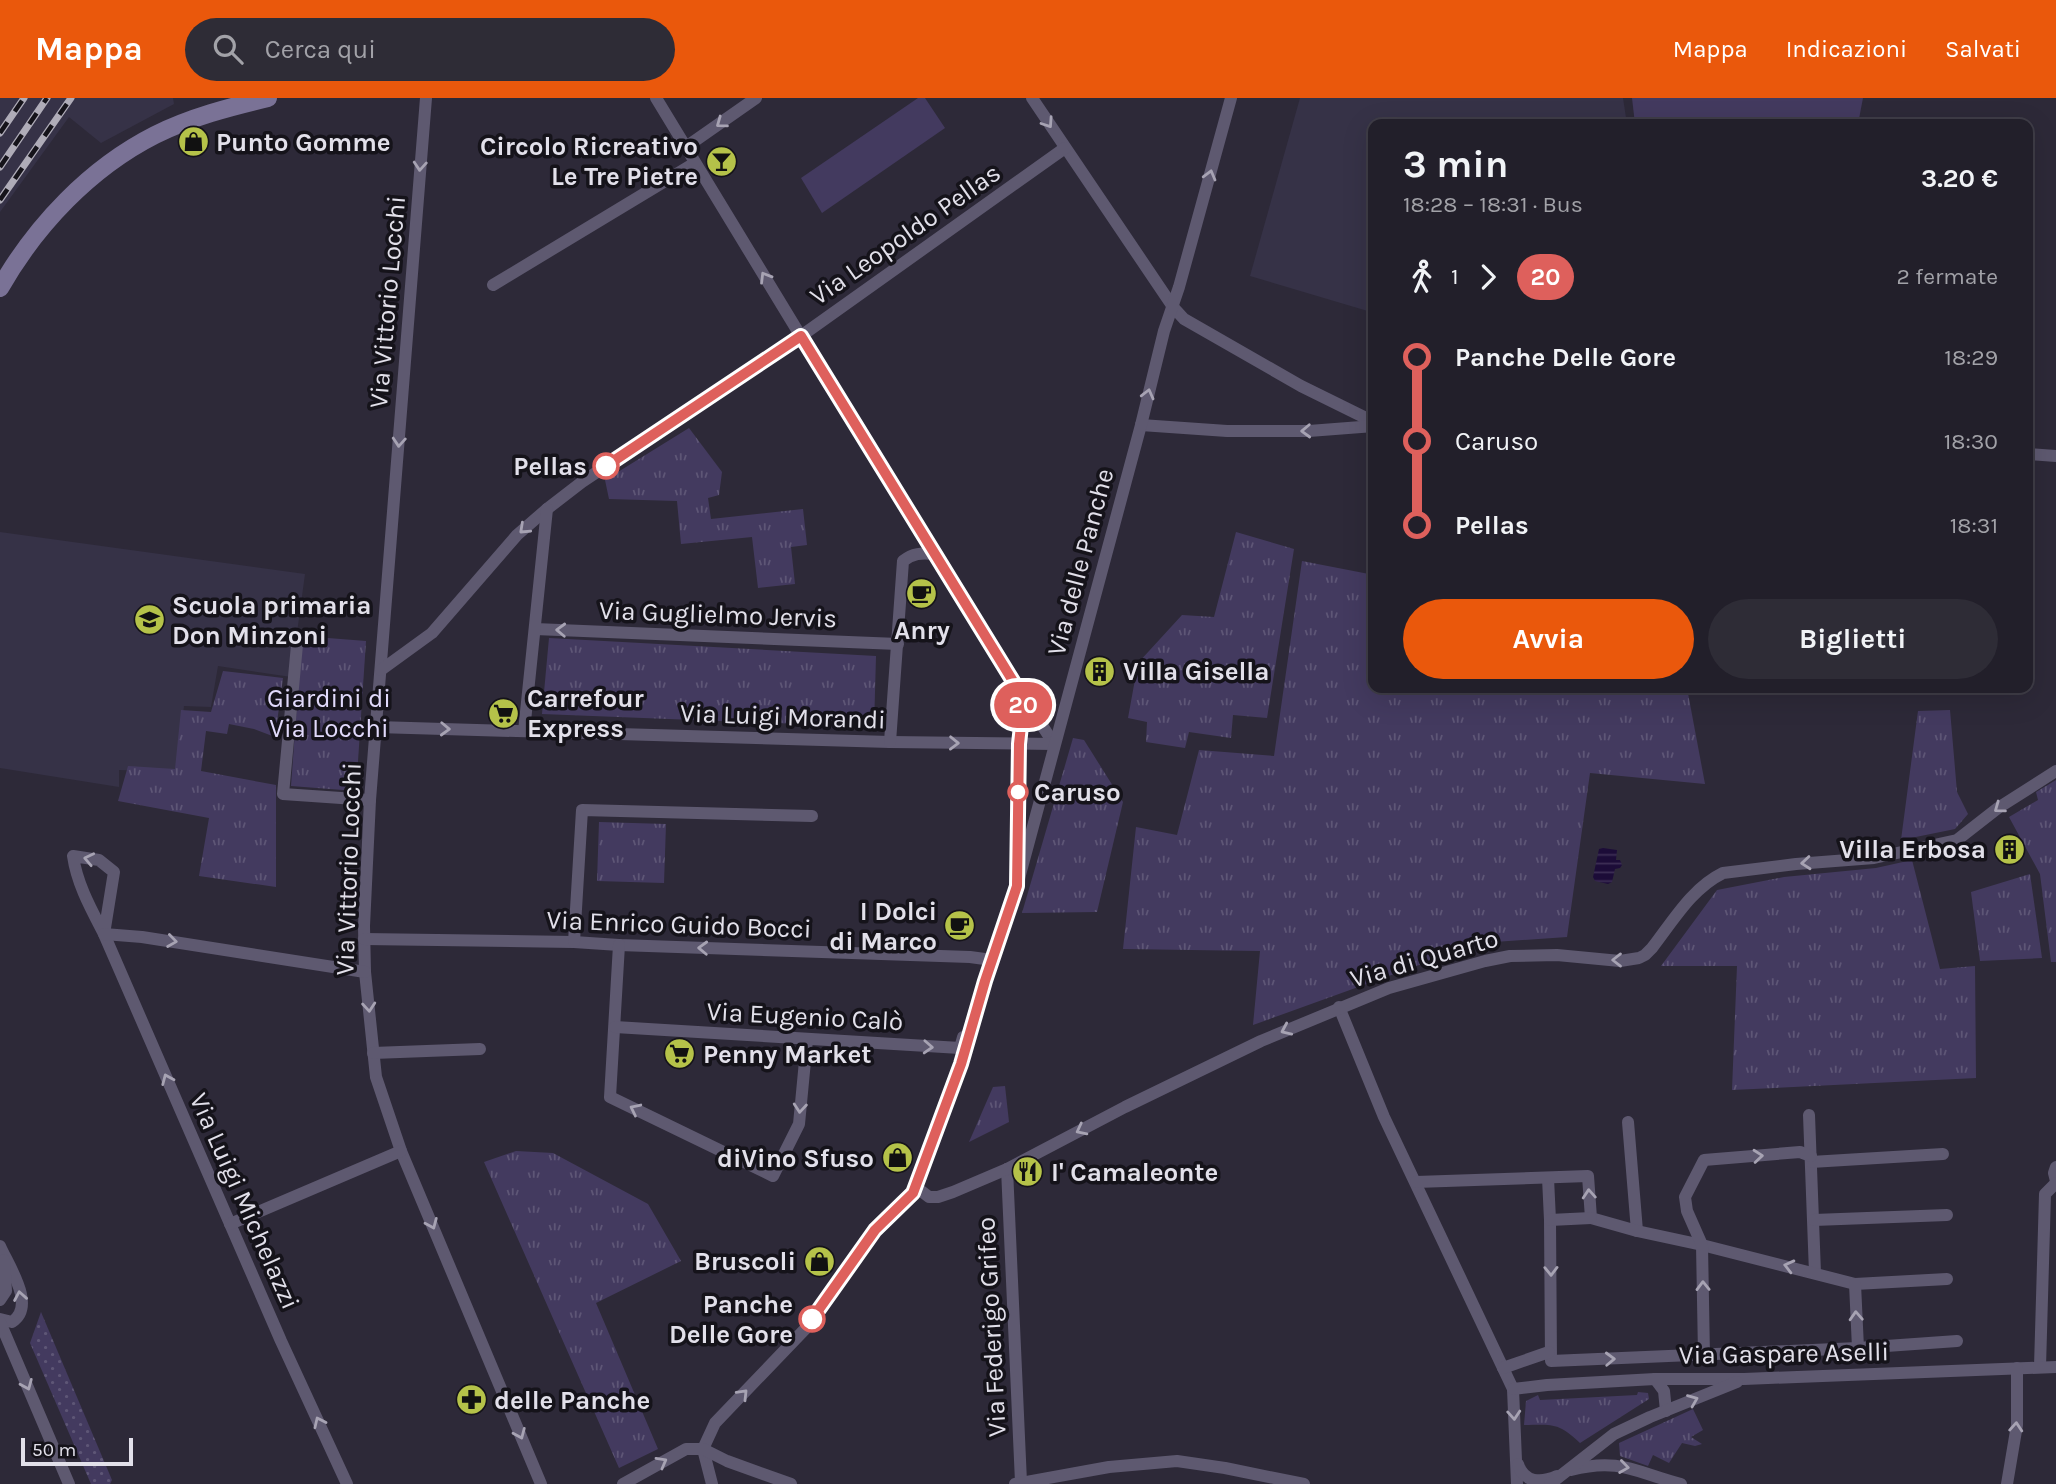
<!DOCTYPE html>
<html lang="it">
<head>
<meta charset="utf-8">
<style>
  body { margin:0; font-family:Karla,sans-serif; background:#2e2c36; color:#f1f3f6; height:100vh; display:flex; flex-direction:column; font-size:26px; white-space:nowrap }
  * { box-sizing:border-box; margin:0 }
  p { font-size:23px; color:#a2a2a8 }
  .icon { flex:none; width:38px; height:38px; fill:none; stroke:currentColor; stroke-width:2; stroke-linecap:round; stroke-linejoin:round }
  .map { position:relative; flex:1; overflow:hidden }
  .drawer { position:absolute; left:1368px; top:21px; width:665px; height:574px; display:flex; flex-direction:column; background:#221f2a; border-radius:14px; box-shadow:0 7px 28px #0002,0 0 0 2px #3f3d47 }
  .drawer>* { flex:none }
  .badge { padding:0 14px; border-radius:23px; font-size:24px; line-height:46px }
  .scale { position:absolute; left:21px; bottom:18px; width:112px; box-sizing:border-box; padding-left:7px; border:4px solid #e2e0ea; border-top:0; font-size:19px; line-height:24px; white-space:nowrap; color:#e2e0ea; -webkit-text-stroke:5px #15131a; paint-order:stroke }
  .map>.badge { position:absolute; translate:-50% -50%; box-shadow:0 0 0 4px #fff }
  .legs { display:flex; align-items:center; gap:10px; height:77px; padding:0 35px; font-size:23px }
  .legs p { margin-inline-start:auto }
  .overview { display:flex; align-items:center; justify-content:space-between; height:119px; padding:0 35px }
  h1 { font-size:38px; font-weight:700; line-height:52px }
  .action { display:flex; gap:14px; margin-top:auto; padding:14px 35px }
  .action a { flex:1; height:80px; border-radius:42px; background:#ea580c; color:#fff; font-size:28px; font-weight:700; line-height:80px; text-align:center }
  .action a+a { background:#2e2c36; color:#f1f3f6 }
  ul { padding:0 35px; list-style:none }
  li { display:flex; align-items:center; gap:24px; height:84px; font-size:26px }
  li i { display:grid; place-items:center; width:10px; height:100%; margin:0 9px; background:currentColor }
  li i::after { content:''; width:18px; height:18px; margin:-9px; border:5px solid; border-radius:50%; background:#221f2a }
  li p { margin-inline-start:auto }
  li:first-child i { background:linear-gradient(#0000 50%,currentColor 0) }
  li:last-child i { background:linear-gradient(currentColor 50%,#0000 0) }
  header { display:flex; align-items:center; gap:42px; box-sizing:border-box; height:98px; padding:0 35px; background:#ea580c; color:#fff }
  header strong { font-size:33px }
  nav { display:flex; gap:38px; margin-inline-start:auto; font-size:24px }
  .search { width:490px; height:63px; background:#2e2c36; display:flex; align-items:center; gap:18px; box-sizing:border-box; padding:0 24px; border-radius:38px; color:#a2a2a8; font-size:26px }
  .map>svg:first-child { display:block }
  .built { fill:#363247 }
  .grass { fill:url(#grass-tufts) }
  .garden { fill:url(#garden-dots) }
  .pitch { fill:#433a5f }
  .water { fill:url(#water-rules) }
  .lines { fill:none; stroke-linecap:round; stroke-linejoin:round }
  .minor { stroke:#5e5970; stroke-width:12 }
  .secondary { stroke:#7a7296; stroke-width:18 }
  .rail-casing { stroke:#afacb8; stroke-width:7 }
  .rail { stroke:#15131a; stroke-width:4.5; stroke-dasharray:13; stroke-linecap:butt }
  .oneway { stroke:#a7a3b3 }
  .line-1-casing { stroke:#fff; stroke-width:16 }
  .line-1 { stroke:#de605c; stroke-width:10 }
  .stop-1-dot { fill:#fff; stroke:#de605c; stroke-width:3.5 }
  .labels { text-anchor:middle; stroke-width:7; stroke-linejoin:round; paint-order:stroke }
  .poi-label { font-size:26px; font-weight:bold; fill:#e2e0ea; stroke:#15131a; text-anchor:start }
  .street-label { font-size:26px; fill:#e2e0ea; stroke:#15131a }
  .stop-label { font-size:26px; font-weight:bold; fill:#e2e0ea; stroke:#15131a; text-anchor:end }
  .park-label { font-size:26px; fill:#e1dafb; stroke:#15131a }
</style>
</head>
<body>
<header>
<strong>Mappa</strong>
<div class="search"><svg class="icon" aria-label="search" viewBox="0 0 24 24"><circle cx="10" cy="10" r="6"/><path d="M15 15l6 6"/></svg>Cerca qui</div>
<nav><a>Mappa</a><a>Indicazioni</a><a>Salvati</a></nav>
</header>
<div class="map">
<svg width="2056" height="1386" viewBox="0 0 2056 1386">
  <defs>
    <pattern id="grass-tufts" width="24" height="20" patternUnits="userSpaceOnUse" patternTransform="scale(1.75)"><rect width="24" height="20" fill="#433a5f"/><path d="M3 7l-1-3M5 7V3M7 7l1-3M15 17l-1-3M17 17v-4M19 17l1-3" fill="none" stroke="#5e5676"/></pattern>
    <pattern id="garden-dots" width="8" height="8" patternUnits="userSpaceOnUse" patternTransform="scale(1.75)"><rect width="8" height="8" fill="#433a5f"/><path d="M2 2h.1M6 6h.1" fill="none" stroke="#5e5676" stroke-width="1.8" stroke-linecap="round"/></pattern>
    <pattern id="water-rules" width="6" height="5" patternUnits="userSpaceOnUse" patternTransform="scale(1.75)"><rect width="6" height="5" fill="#1c0c38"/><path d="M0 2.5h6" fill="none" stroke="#3d2f55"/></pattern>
  </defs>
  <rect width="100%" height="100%" fill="#2d2938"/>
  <g class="built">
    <path d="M0 0H173L174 6 101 45 69 19 0 114Z"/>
    <path d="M1300 0H1623L1627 26H1374V218L1371 214 1250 178Z"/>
    <path d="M0 434 305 476 291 579 218 568 211 609 184 608 176 674 119 672V689L0 670Z"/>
  </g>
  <g class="grass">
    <path d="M689 330 722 374 719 397 708 400 711 421 803 411 807 447 791 449 795 486 758 490 752 439 681 446 677 403 609 401 605 382Z"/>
    <path d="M1236 434 1294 451 1267 620 1233 617 1231 640 1189 634 1185 650 1146 644 1147 624 1128 620 1138 565 1182 517 1214 519Z"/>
    <path d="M1302 463 1374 477V590H1687L1705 686 1590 675 1567 839 1480 845 1253 927 1260 853 1123 851 1136 729 1177 737 1199 652 1274 658Z"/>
    <path d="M302 538 366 543 356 693 291 688Z"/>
    <path d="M549 540 876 558 874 629 542 616Z"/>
    <path d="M223 573 283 580 275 639 254 631 229 626 227 636 206 633 201 673 276 687V789L199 778 209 720 118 703 128 668 175 671 181 612 211 614Z"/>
    <path d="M1950 612 1957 694 1968 716 1955 731 1901 742 1918 613Z"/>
    <path d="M1073 640 1084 642 1123 704 1097 814 1022 815Z"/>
    <path d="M2056 682V864H2051L2040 776 2009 719 2038 702 2036 694Z"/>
    <path d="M599 724 666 726 664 785 597 783Z"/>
    <path d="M1912 762 1940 871 1975 868 1976 980 1732 992 1737 868H1661L1717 792 1784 779 1876 770Z"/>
    <path d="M2030 776 2042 860 1980 863 1971 794Z"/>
    <path d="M1005 988 1009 1024 969 1044 993 989Z"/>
    <path d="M516 1053 553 1055 648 1106 681 1163 596 1205 658 1351 619 1370 484 1064Z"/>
    <path d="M1638 1294 1648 1295 1649 1301 1580 1345C1558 1324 1552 1327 1524 1327L1526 1303 1538 1297 1540 1302 1637 1297Z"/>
    <path d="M1693 1311 1703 1332 1691 1339 1702 1346 1695 1348 1682 1345 1669 1365 1653 1357 1648 1368 1620 1358 1619 1345Z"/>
  </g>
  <path class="garden" d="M41 1214 112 1382 110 1386H91L30 1245Z"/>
  <g class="pitch">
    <path d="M918 0H925L945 30 822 115 801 80Z"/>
    <path d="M1632 0H1863L1858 26H1635Z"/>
  </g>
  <path class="water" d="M1603 750 1617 752 1616 762H1620L1622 767 1620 770 1615 771 1612 784 1608 786 1595 783 1593 779 1599 751Z"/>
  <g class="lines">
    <g class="minor">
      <path d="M426 0 370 702 364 828 365 874 376 979 401 1053 541 1386"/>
      <path d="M656 0 949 482 1054 646"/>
      <path d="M1032 0 1173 209 1184 221 1301 288 1374 324"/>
      <path d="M686 49 756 0"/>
      <path d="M493 187 695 65"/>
      <path d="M1141 327 1227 333H1309L1374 328"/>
      <path d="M2028 356 2056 358"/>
      <path d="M535 531 898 546"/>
      <path d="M297 547 283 696 370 702"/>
      <path d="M381 572 432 535 517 437 547 411 582 384 801 238 1065 50"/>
      <path d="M377 629 890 644 1054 646"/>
      <path d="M524 633 547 411"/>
      <path d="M890 644 903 463C913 455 921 455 934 456"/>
      <path d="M1017 768 1019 646 1024 601"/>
      <path d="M104 836 114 774 99 762 73 758C77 786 91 811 104 836L281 1243 347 1386"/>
      <path d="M104 836 142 839 365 874"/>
      <path d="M364 841 574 844 619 847 970 859 992 862"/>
      <path d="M574 844 582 712 812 718"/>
      <path d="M619 847 610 999 773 1078 799 1026 807 942"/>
      <path d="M1339 909 1384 1019 1513 1291 1517 1386"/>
      <path d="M615 929 960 950 963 939"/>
      <path d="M373 955 480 951"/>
      <path d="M1809 1017 1815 1175"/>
      <path d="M1628 1024 1637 1133"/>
      <path d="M1811 1064 1943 1056"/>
      <path d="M2056 1069 2054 1075 2056 1083"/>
      <path d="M1007 1071 1021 1384"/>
      <path d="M1548 1080 1550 1122 1551 1263 1858 1250 1957 1243"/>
      <path d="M1416 1084 1588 1078 1591 1120 1637 1133 1702 1147 1855 1186 1947 1181"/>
      <path d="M916 1089 929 1099H938L953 1094 1007 1071 1125 1009 1261 943 1389 890 1485 863 1510 858 1557 857 1620 863 1639 860 1645 857 1652 850C1673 823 1692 790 1723 775L1796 766 1874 760 1957 742 1998 710 2056 673"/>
      <path d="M1550 1122 1591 1120"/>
      <path d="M1814 1122 1947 1117"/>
      <path d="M230 1126 401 1053"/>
      <path d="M0 1148C8 1167 37 1208 12 1224L0 1221"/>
      <path d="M1855 1186 1858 1250"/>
      <path d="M0 1202 6 1193 4 1162"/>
      <path d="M0 1224 69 1386"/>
      <path d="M1704 1257 1702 1147 1687 1113 1685 1099 1704 1062 1800 1054 1811 1058"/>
      <path d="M2040 1269 2045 1096 2056 1085"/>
      <path d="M1503 1270 1549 1254"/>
      <path d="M1655 1281 1664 1293 1666 1313"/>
      <path d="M1513 1291 1547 1287 1655 1281H1744L2056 1269"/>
      <path d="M703 1351 715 1325 808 1228 875 1132 909 1100 916 1089 966 951 985 883 1017 788 1141 327 1164 233 1179 189 1231 0"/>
      <path d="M703 1351 712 1386"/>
      <path d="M1518 1366C1524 1385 1541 1385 1557 1378"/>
      <path d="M1571 1372C1620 1359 1637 1375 1681 1386"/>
      <path d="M623 1386 686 1351H703L727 1363 791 1386"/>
      <path d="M1015 1386 1109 1369 1177 1363 1225 1370 1304 1386"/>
      <path d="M1550 1386 1614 1336 1650 1319 1737 1284"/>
      <path d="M2007 1386 2017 1327V1270"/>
    </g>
    <path class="secondary" d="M0 190C36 127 90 70 155 37 191 19 230 9 268 0"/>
    <defs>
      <g id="rail">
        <path d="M0 35 24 0"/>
        <path d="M0 69 47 0"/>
        <path d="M0 102 71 0"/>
      </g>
    </defs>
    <use href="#rail" class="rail-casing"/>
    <use href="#rail" class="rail"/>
  </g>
  <defs><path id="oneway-chevron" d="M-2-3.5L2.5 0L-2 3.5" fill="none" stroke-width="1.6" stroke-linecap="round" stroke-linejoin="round" transform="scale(1.75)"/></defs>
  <g class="oneway">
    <use href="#oneway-chevron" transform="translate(721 25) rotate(144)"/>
    <use href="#oneway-chevron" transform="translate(1048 25) rotate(56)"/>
    <use href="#oneway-chevron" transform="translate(420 68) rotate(94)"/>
    <use href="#oneway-chevron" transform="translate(1210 77) rotate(-75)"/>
    <use href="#oneway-chevron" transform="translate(765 179) rotate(-121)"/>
    <use href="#oneway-chevron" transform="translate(1148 296) rotate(-76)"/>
    <use href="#oneway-chevron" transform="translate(1306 333) rotate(178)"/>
    <use href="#oneway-chevron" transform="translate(399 344) rotate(94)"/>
    <use href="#oneway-chevron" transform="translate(524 431) rotate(137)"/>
    <use href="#oneway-chevron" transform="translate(561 532) rotate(-178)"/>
    <use href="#oneway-chevron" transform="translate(445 631) rotate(2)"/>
    <use href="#oneway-chevron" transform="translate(954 645) rotate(1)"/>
    <use href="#oneway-chevron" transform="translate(1999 710) rotate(144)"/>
    <use href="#oneway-chevron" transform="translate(89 761) rotate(-168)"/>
    <use href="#oneway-chevron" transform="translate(1806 765) rotate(175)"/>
    <use href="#oneway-chevron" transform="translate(172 843) rotate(8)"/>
    <use href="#oneway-chevron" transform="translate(703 850) rotate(-178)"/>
    <use href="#oneway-chevron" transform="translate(1617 862) rotate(-180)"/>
    <use href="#oneway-chevron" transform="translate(369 909) rotate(85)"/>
    <use href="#oneway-chevron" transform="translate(1286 932) rotate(156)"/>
    <use href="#oneway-chevron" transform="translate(928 949) rotate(3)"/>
    <use href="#oneway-chevron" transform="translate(167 981) rotate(-113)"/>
    <use href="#oneway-chevron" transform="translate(800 1010) rotate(95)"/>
    <use href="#oneway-chevron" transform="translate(635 1011) rotate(-154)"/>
    <use href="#oneway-chevron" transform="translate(1081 1032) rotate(153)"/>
    <use href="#oneway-chevron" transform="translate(1758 1058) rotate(-5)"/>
    <use href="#oneway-chevron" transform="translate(1589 1096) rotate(-94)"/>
    <use href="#oneway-chevron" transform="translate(432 1126) rotate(67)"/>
    <use href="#oneway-chevron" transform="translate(1789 1168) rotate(-166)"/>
    <use href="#oneway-chevron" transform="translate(1551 1173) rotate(89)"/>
    <use href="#oneway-chevron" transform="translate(1703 1188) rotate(-91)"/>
    <use href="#oneway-chevron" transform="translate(20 1198) rotate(-100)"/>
    <use href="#oneway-chevron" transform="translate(1856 1218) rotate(-93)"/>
    <use href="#oneway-chevron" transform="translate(1610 1261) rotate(-2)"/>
    <use href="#oneway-chevron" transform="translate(27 1287) rotate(67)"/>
    <use href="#oneway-chevron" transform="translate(743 1296) rotate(-46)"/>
    <use href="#oneway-chevron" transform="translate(1693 1302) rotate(-22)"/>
    <use href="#oneway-chevron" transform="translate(1514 1317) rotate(86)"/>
    <use href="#oneway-chevron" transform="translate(319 1324) rotate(-115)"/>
    <use href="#oneway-chevron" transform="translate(2016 1329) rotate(-86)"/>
    <use href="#oneway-chevron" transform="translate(520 1336) rotate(67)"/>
    <use href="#oneway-chevron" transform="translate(662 1364) rotate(-29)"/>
    <use href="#oneway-chevron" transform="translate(1624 1369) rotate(8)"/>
  </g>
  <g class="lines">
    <defs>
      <path id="line-1" d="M606 368 801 238 1024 601 1019 646 1017 788 985 883 961 966 913 1095 875 1132 812 1221"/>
    </defs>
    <use href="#line-1" class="line-1-casing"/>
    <use href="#line-1" class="line-1"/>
  </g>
  <defs>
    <symbol id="shop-disc" viewBox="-11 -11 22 22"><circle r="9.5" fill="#b5c249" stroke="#15131a"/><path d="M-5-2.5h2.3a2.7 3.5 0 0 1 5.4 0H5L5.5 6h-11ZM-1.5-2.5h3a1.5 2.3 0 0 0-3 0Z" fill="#111"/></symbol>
    <symbol id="bar-disc" viewBox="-11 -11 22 22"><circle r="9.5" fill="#b5c249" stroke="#15131a"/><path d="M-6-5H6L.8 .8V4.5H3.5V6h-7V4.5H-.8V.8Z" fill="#111"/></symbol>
    <symbol id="cafe-disc" viewBox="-11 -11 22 22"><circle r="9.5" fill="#b5c249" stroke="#15131a"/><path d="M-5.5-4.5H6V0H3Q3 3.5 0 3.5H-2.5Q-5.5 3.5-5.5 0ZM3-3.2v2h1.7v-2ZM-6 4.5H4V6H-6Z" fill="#111"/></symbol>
    <symbol id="school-disc" viewBox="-11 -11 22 22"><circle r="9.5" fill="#b5c249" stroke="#15131a"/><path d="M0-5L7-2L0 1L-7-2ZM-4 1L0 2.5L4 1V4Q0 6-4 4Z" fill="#111"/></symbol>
    <symbol id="building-disc" viewBox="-11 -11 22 22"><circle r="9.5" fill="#b5c249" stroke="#15131a"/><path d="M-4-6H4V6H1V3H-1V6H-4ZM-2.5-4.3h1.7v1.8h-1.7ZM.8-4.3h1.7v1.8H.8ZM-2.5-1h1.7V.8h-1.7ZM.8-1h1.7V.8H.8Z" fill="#111"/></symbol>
    <symbol id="supermarket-disc" viewBox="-11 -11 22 22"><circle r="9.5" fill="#b5c249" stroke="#15131a"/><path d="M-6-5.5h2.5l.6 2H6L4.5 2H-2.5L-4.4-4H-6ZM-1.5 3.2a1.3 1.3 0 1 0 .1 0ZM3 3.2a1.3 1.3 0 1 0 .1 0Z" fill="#111"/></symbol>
    <symbol id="restaurant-disc" viewBox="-11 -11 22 22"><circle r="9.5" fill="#b5c249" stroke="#15131a"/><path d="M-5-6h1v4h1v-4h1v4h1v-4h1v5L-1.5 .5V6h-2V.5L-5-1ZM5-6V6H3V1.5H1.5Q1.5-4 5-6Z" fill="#111"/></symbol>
    <symbol id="pharmacy-disc" viewBox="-11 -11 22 22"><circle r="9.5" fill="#b5c249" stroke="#15131a"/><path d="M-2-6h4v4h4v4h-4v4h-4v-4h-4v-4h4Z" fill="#111"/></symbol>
  </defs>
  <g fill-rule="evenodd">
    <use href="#shop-disc" x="176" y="26" width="35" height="35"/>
    <use href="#bar-disc" x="704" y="46" width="35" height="35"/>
    <use href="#cafe-disc" x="904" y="478" width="35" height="35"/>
    <use href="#school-disc" x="132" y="504" width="35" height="35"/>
    <use href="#building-disc" x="1082" y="556" width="35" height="35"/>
    <use href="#supermarket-disc" x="486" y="598" width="35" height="35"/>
    <use href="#building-disc" x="1992" y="734" width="35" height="35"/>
    <use href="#cafe-disc" x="942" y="810" width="35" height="35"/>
    <use href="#supermarket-disc" x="662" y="938" width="35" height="35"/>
    <use href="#shop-disc" x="880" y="1042" width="35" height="35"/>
    <use href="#restaurant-disc" x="1010" y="1056" width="35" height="35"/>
    <use href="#shop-disc" x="802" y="1146" width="35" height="35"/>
    <use href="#pharmacy-disc" x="454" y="1284" width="35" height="35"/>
  </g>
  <g class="stop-1-dot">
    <circle cx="606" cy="368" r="12"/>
    <circle cx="1018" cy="694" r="9"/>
    <circle cx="812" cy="1221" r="12"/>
  </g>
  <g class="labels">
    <g class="poi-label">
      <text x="216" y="53">Punto Gomme</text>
      <text x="698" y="57" text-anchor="end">Circolo Ricreativo<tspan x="698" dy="30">Le Tre Pietre</tspan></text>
      <text x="172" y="516">Scuola primaria<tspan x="172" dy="30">Don Minzoni</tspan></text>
      <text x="922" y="541" text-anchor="middle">Anry</text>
      <text x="1123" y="582">Villa Gisella</text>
      <text x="527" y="609">Carrefour<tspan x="527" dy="30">Express</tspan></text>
      <text x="1986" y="760" text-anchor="end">Villa Erbosa</text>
      <text x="937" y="822" text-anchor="end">I Dolci<tspan x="937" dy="30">di Marco</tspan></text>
      <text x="703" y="965">Penny Market</text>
      <text x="874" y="1069" text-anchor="end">diVino Sfuso</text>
      <text x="1051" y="1083">I' Camaleonte</text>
      <text x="796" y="1172" text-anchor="end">Bruscoli</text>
      <text x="494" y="1311">delle Panche</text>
    </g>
    <g class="street-label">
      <text transform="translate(905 136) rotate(-35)" y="9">Via Leopoldo Pellas</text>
      <text transform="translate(387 204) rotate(-85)" y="9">Via Vittorio Locchi</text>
      <text transform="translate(1080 464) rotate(-75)" y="9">Via delle Panche</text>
      <text transform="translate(718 516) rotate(2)" y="9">Via Guglielmo Jervis</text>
      <text transform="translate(783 618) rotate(2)" y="9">Via Luigi Morandi</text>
      <text transform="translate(348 771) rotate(-88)" y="9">Via Vittorio Locchi</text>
      <text transform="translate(679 826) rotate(2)" y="9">Via Enrico Guido Bocci</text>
      <text transform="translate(1424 860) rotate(-16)" y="9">Via di Quarto</text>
      <text transform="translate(805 918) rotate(3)" y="9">Via Eugenio Calò</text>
      <text transform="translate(245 1103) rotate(66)" y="9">Via Luigi Michelazzi</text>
      <text transform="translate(991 1229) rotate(-93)" y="9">Via Federigo Grifeo</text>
      <text transform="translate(1784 1255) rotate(-1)" y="9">Via Gaspare Aselli</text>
    </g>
    <g class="stop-label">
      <text x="587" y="377">Pellas</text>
      <text x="1034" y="703" text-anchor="start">Caruso</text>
      <text x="793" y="1215">Panche<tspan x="793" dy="30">Delle Gore</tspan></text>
    </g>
    <g class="park-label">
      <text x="329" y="609">Giardini di<tspan x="329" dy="30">Via Locchi</tspan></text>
    </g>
  </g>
</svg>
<div class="scale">50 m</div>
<b class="badge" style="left:1023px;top:607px;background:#de605c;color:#fff">20</b>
<section class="drawer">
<div class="overview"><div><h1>3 min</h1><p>18:28 – 18:31 · Bus</p></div><b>3.20 €</b></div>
<div class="legs"><svg class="icon" aria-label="walk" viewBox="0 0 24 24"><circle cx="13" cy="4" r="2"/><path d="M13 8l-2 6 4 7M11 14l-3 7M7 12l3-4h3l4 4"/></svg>1<svg class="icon" aria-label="forward" viewBox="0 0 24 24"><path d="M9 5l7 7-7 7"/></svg><b class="badge" style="background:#de605c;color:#fff">20</b><p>2 fermate</p></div>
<ul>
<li><i style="color:#de605c"></i><b>Panche Delle Gore</b><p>18:29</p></li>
<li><i style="color:#de605c"></i><span>Caruso</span><p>18:30</p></li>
<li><i style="color:#de605c"></i><b>Pellas</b><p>18:31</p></li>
</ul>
<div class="action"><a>Avvia</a><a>Biglietti</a></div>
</section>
</div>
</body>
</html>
